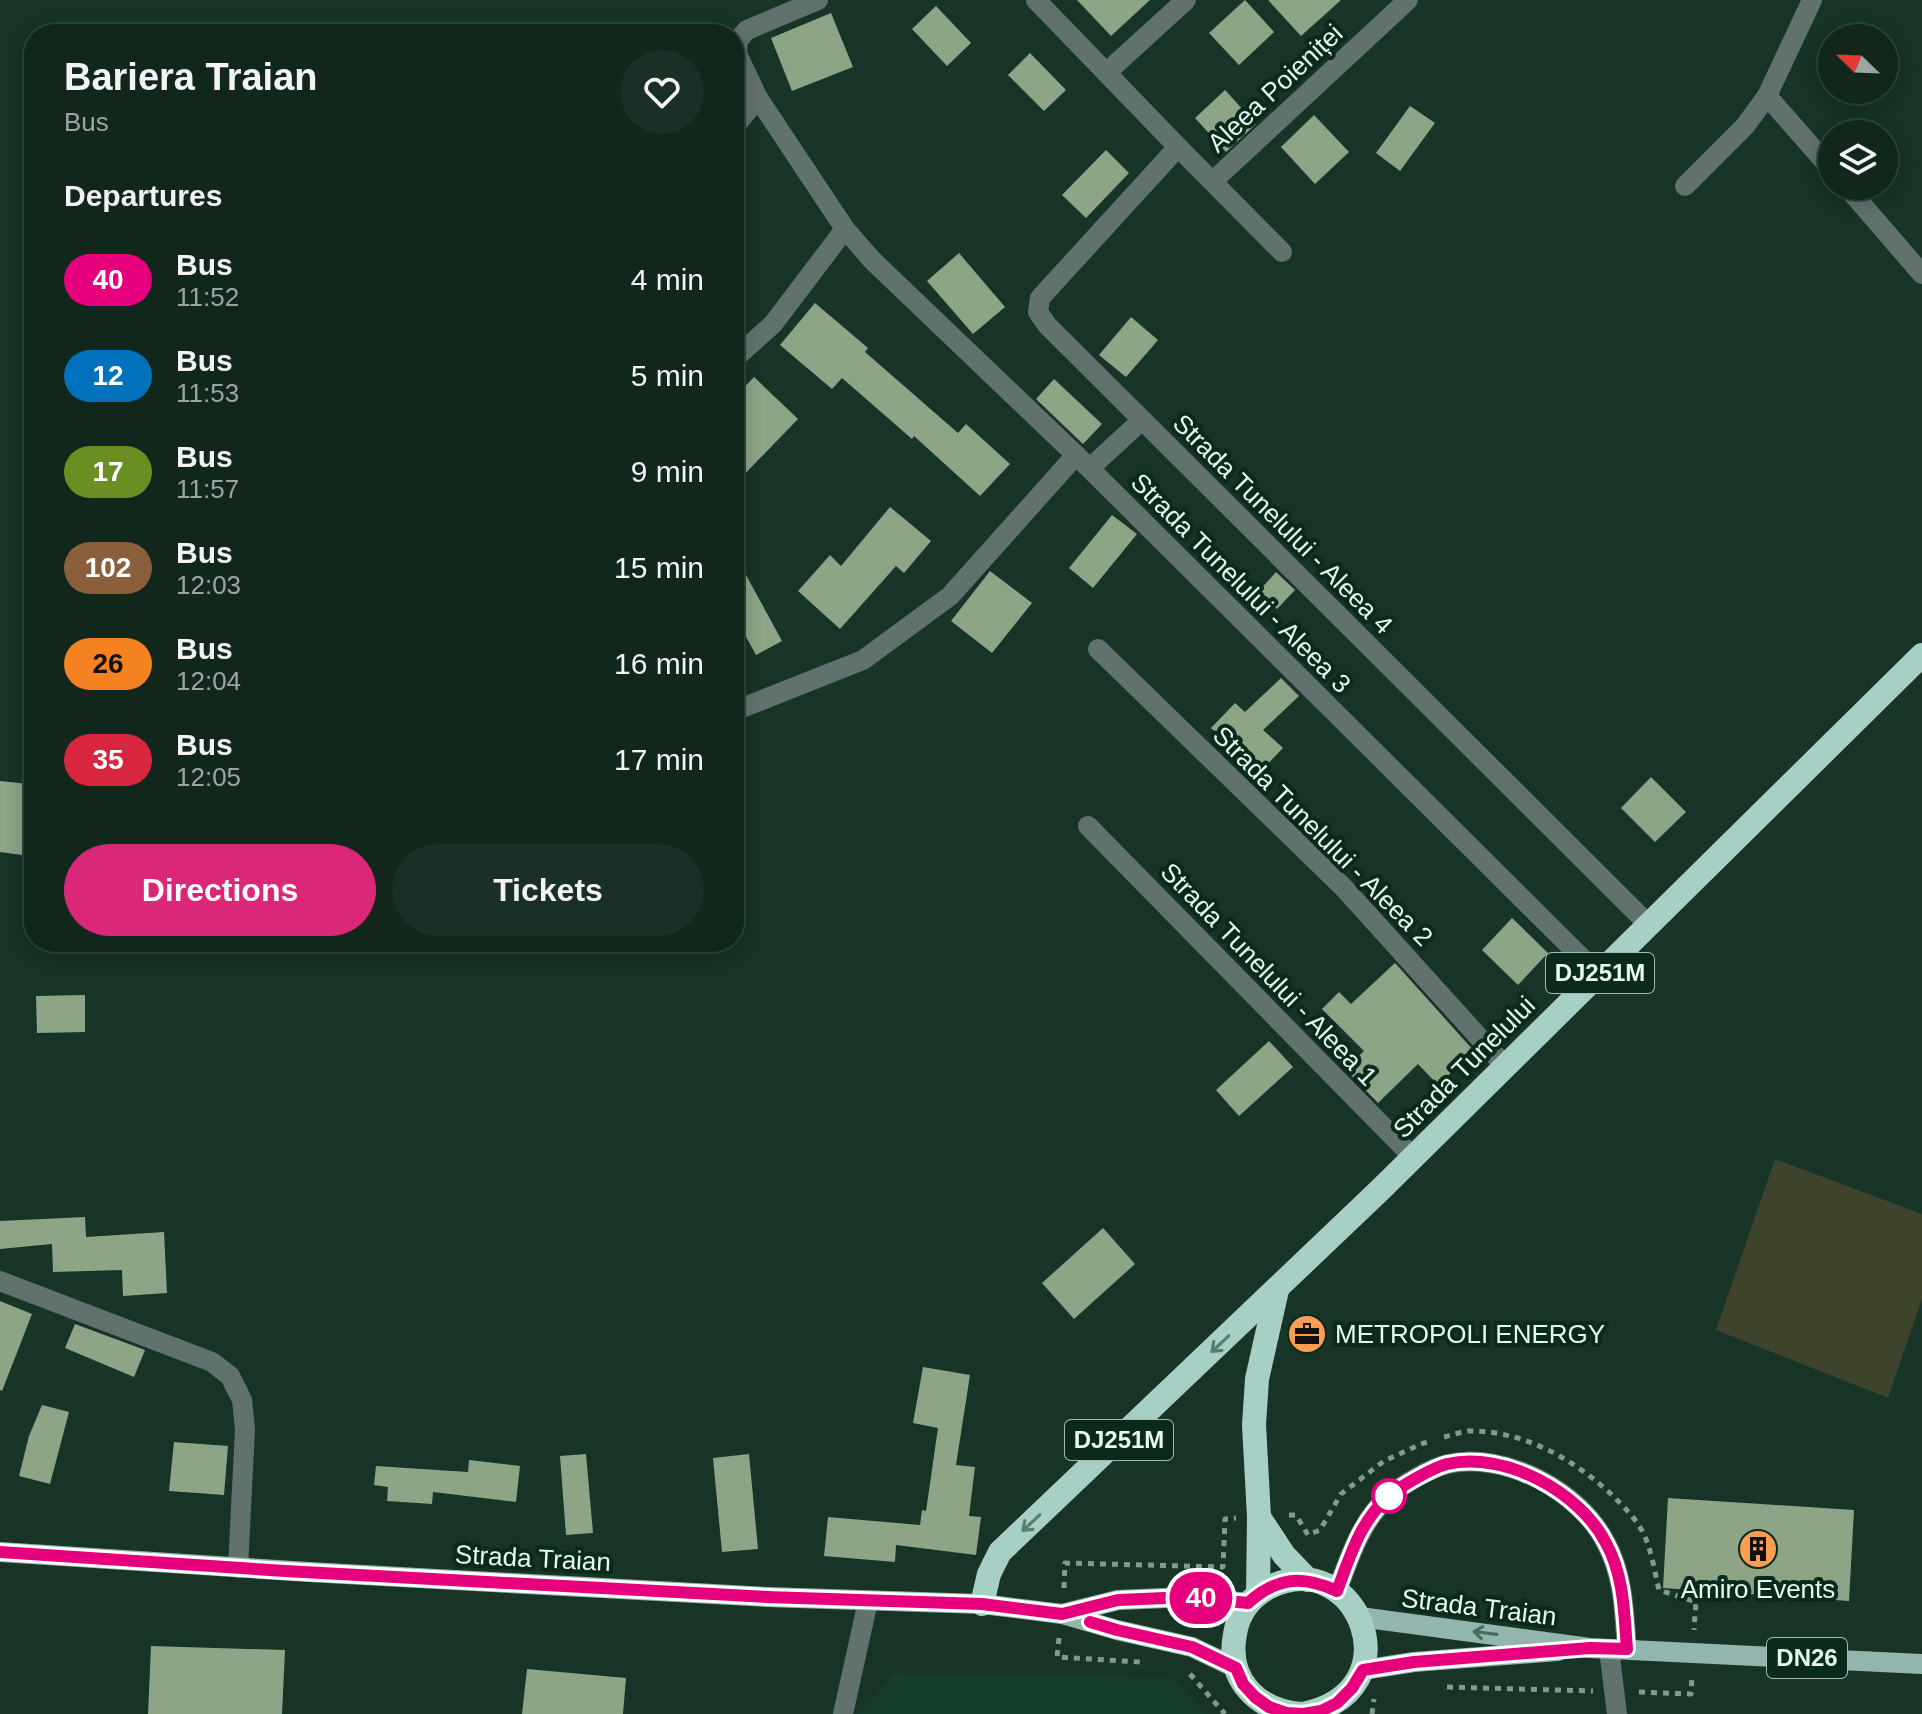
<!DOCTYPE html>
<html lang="en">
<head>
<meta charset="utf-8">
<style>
  body { margin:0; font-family:Helvetica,sans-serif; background:#1a2f25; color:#f1f3f6; height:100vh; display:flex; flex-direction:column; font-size:30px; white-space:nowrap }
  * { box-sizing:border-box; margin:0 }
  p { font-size:26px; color:#9ca5a3 }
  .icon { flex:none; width:44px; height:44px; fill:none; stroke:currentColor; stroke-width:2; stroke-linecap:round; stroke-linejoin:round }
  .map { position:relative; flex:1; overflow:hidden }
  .details { position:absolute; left:24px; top:24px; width:720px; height:928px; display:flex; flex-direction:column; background:#11271c; border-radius:32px; box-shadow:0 4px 20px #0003,0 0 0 2px #30443b }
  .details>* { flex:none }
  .badge { padding:0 16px; border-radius:26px; font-size:28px; line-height:52px }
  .needle { width:52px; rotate:293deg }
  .controls { position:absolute; left:1818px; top:24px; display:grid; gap:16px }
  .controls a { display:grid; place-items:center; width:80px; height:80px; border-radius:50%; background:#11271c; box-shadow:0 4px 20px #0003,0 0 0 2px #30443b; font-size:40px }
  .map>.badge { position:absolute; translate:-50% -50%; box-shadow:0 0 0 4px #fff }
  h2 { padding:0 40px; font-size:30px; line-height:72px }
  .round { display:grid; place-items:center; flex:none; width:84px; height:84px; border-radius:42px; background:#1a2f25 }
  .head { display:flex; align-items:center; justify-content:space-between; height:136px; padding:0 40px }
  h1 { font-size:38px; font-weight:700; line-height:60px }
  .primary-button { display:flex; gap:16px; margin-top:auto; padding:16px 40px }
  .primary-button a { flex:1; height:92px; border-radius:48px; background:#db2777; color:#fff; font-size:32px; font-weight:700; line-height:92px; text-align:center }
  .primary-button a+a { background:#1a2f25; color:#f1f3f6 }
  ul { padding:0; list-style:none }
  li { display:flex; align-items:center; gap:24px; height:96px; padding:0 40px }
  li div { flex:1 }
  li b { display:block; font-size:30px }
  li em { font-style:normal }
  li .badge { min-width:88px; font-weight:700; text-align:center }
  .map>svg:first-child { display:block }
  .built { fill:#163c2a }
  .green { fill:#3e432c }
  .building { fill:#8da487 }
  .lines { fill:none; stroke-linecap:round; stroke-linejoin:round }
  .path { stroke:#839a8e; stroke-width:5; stroke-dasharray:6 6; stroke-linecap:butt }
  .minor { stroke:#61716e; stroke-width:20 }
  .major { stroke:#92b5ad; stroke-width:20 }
  .highway { stroke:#a6cfc6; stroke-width:24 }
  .oneway { stroke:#597c71 }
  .oneway2 { stroke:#48695d }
  .line-casing { stroke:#fff; stroke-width:18 }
  .line { stroke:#e6007e; stroke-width:12 }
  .stop-dot { fill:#fff; stroke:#e6007e; stroke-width:4 }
  .labels { text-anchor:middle; stroke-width:8; stroke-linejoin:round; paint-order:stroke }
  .shield { fill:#0c2a1c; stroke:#a5baaf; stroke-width:2 }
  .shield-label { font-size:24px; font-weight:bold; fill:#e7f8ee }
  .street-label { font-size:26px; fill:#e7f8ee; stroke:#0c2a1c }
  .poi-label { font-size:26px; fill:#e7f8ee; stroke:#0c2a1c; text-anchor:start }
</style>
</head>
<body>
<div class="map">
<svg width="1922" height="1714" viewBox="0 0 1922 1714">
  <rect width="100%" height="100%" fill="#173426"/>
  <path class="built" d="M895 1674 1173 1678 1206 1714H858Z"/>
  <path class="green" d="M1775 1159 1922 1214V1299L1888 1398 1716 1330Z"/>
  <g class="building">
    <path d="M1077 0H1150L1111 36Z"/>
    <path d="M1245 0 1274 32 1239 65 1209 33Z"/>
    <path d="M1268 0H1341L1301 36Z"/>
    <path d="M936 6 971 43 947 66 912 29Z"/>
    <path d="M831 13 853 67 792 91 771 38Z"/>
    <path d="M1030 53 1066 90 1044 111 1008 75Z"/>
    <path d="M1225 90 1256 124 1226 152 1195 118Z"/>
    <path d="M1410 106 1435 123 1400 171 1376 153Z"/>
    <path d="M1314 115 1349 152 1315 184 1281 147Z"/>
    <path d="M1106 150 1129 173 1086 218 1062 195Z"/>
    <path d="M959 253 1005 307 973 334 927 281Z"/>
    <path d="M815 303 868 348 865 352 958 433 966 424 1010 464 980 496 914 436 912 439 842 378 832 389 780 345Z"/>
    <path d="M1131 317 1158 340 1126 377 1099 355Z"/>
    <path d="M754 377 798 419 734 485V398Z"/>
    <path d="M1054 379 1102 424 1083 444 1036 399Z"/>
    <path d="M890 507 931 541 904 573 896 566 840 629 798 591 830 555 841 566Z"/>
    <path d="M1112 515 1137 534 1093 588 1069 568Z"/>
    <path d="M734 553 782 641 756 655 734 615Z"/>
    <path d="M990 571 1032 603 992 653 951 621Z"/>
    <path d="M1276 572 1295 590 1277 609 1258 592Z"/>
    <path d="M1281 678 1299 696 1263 730 1283 748 1259 773 1211 728 1235 703 1245 712Z"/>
    <path d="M1651 777 1686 812 1655 842 1621 808Z"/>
    <path d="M0 781 29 784 22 855 0 852Z"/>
    <path d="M1512 918 1548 953 1518 985 1482 950Z"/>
    <path d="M1395 963 1474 1051 1438 1085 1418 1064 1378 1103 1345 1069 1364 1051 1322 1009 1339 992 1351 1004Z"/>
    <path d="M85 995V1032L37 1033 36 996Z"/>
    <path d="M1269 1041 1293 1067 1239 1116 1216 1090Z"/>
    <path d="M85 1217 86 1237 164 1232 167 1293 123 1296 122 1270 53 1272 52 1244 0 1249V1221Z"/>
    <path d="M1103 1228 1135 1264 1074 1319 1042 1283Z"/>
    <path d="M0 1301 32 1314 2 1391 0 1390Z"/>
    <path d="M75 1324 145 1350 134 1377 65 1348Z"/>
    <path d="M923 1367 970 1375 956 1465 975 1467 969 1516 981 1517 976 1555 896 1545 895 1562 824 1556 828 1517 920 1525 922 1510 926 1511 938 1428 913 1423Z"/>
    <path d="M42 1405 69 1412 50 1484 19 1476 29 1436Z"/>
    <path d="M174 1442 228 1446 224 1495 169 1491Z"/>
    <path d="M586 1454 593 1533 566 1535 560 1456Z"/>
    <path d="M749 1454 758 1549 722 1552 713 1458Z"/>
    <path d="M469 1460 520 1466 516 1502 433 1492 432 1504 387 1501 388 1487 374 1485 376 1466 468 1472Z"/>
    <path d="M1668 1498 1854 1510 1849 1601 1663 1588Z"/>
    <path d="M151 1646 285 1650 282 1714H148Z"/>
    <path d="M527 1669 626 1678 623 1714H522Z"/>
  </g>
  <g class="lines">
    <g class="path">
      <path d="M1444 1437C1452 1435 1460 1432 1468 1431 1522 1430 1572 1458 1611 1494 1623 1506 1638 1520 1645 1537 1652 1553 1655 1573 1659 1590L1696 1602 1694 1630"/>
      <path d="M1289 1515H1296L1308 1535 1320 1530 1341 1494 1384 1461 1421 1444 1431 1441"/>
      <path d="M1064 1588 1065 1563 1223 1567 1225 1519 1236 1518"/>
      <path d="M1059 1638 1057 1657 1140 1662"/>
      <path d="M1190 1674 1225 1714"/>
      <path d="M1447 1687 1593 1691"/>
      <path d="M1639 1692 1691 1694 1692 1676"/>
      <path d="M1372 1714 1374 1699"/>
    </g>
    <g class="minor">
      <path d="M818 0 747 30 738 40 737 54 758 98 845 229 872 260 1076 455 1598 974"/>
      <path d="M1036 0 1178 147 1040 298 1038 312 1047 325 1649 925"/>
      <path d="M1107 72 1186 0"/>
      <path d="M1767 96 1832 170"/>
      <path d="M734 127 758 98"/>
      <path d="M1178 147 1282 252"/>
      <path d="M1213 181 1408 0"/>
      <path d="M1685 186 1745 126 1767 96 1812 0"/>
      <path d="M1846 186 1922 274"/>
      <path d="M734 359 773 324 845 229"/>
      <path d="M1090 468 1142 420"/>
      <path d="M1098 649 1343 887 1505 1066"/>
      <path d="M734 711 863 660 950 596 1076 455"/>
      <path d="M1088 826 1413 1157"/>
      <path d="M0 1281 212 1362 230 1376 242 1400 245 1429 238 1568"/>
      <path d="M1337 1591C1350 1556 1361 1521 1389 1496 1402 1485 1430 1468 1448 1464 1505 1451 1580 1491 1606 1543 1624 1577 1624 1612 1627 1649"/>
      <path d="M1609 1649 1617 1714"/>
      <path d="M843 1714 868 1601"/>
    </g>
    <g class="major">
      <path d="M0 1552 309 1572 767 1597 982 1604 1062 1614 1117 1630 1192 1647 1236 1668"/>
      <path d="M1062 1614 1118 1600 1189 1597 1248 1603"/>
      <path d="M1360 1617 1590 1648 1922 1664"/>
      <path d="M1363 1670 1414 1662 1558 1651"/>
    </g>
    <g class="highway">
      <path d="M1259 1517 1284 1555 1308 1580"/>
      <path d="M1258 1594 1259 1517 1254 1425 1257 1379 1277 1290"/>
      <path d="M982 1604 989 1574 1000 1552 1380 1190 1922 655"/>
      <path d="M1302 1714C1258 1711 1226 1680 1235 1634 1238 1613 1251 1596 1270 1587 1357 1544 1417 1691 1303 1714"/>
    </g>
  </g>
  <defs><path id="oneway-shaft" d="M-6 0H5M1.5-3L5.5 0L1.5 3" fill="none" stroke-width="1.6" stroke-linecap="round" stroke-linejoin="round" transform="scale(2)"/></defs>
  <g class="oneway">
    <use href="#oneway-shaft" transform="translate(1220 1344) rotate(137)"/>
    <use href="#oneway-shaft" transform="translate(1031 1523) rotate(137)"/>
  </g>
  <use class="oneway2" href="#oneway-shaft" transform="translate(1485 1633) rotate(-173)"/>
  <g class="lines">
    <defs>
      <path id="line" d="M0 1552 285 1571 767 1597 982 1604 1062 1614 1118 1600 1189 1597 1248 1603C1277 1577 1302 1575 1337 1591 1350 1557 1360 1521 1389 1496 1401 1486 1432 1468 1447 1464 1505 1451 1580 1492 1606 1543 1624 1576 1624 1612 1627 1649L1590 1648 1414 1662 1363 1670 1352 1688 1337 1703 1321 1711 1303 1714 1286 1713 1269 1707 1255 1697 1243 1684 1236 1668 1192 1647 1117 1630 1090 1622"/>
    </defs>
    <use href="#line" class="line-casing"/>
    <use href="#line" class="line"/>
  </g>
  <defs>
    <symbol id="office-disc" viewBox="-11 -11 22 22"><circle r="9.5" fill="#fc9d54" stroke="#0c2a1c"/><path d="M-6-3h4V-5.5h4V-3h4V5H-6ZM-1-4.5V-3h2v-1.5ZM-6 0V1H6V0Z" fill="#111"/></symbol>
    <symbol id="building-disc" viewBox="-11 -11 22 22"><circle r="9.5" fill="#fc9d54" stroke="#0c2a1c"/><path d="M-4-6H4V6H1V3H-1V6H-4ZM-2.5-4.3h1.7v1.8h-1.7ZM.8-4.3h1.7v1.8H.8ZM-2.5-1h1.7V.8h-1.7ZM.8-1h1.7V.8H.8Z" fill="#111"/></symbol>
  </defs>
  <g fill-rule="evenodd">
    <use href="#office-disc" x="1285" y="1312" width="44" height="44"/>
    <use href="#building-disc" x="1736" y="1527" width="44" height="44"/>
  </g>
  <circle class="stop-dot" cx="1389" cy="1496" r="16"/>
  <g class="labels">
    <g class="shield">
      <rect x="1546" y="953" width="108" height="40" rx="6"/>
      <rect x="1065" y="1420" width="108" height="40" rx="6"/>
      <rect x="1767" y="1638" width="80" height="40" rx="6"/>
    </g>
    <g class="shield-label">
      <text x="1600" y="981">DJ251M</text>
      <text x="1119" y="1448">DJ251M</text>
      <text x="1807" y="1666">DN26</text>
    </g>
    <g class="street-label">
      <text transform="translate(1275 88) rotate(-43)" y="9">Aleea Poieniței</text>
      <text transform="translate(1283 524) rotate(45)" y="9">Strada Tunelului - Aleea 4</text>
      <text transform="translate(1241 583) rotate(45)" y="9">Strada Tunelului - Aleea 3</text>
      <text transform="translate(1323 836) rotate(45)" y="9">Strada Tunelului - Aleea 2</text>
      <text transform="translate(1269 974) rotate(46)" y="9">Strada Tunelului - Aleea 1</text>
      <text transform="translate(1464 1067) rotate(-45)" y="9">Strada Tunelului</text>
      <text transform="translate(533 1558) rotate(3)" y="9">Strada Traian</text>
      <text transform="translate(1479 1607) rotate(7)" y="9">Strada Traian</text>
    </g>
    <g class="poi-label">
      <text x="1335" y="1343">METROPOLI ENERGY</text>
      <text x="1758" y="1598" text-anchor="middle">Amiro Events</text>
    </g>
  </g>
</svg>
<div class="controls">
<a><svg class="needle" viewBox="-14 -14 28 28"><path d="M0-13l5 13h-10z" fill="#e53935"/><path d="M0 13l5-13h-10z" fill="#9ca5a3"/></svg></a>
<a><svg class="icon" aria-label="layers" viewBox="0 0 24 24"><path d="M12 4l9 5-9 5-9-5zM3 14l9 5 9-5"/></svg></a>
</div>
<b class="badge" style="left:1201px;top:1598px;background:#e6007e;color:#fff">40</b>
<section class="details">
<div class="head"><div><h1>Bariera Traian</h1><p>Bus</p></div><a class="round"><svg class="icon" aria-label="heart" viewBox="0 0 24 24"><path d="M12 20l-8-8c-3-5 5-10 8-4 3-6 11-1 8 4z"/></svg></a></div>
<h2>Departures</h2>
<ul>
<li><span class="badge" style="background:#e6007e;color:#fff">40</span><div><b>Bus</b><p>11:52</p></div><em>4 min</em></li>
<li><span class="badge" style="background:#0072bc;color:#fff">12</span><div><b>Bus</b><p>11:53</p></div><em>5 min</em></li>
<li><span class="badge" style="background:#6b8e23;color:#fff">17</span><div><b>Bus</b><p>11:57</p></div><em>9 min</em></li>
<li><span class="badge" style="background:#8b5e3c;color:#fff">102</span><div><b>Bus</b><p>12:03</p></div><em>15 min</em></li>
<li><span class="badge" style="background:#f58220;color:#111">26</span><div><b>Bus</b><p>12:04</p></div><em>16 min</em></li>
<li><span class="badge" style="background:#d7263d;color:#fff">35</span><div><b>Bus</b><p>12:05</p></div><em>17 min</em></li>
</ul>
<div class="primary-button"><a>Directions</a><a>Tickets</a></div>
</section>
</div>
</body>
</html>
